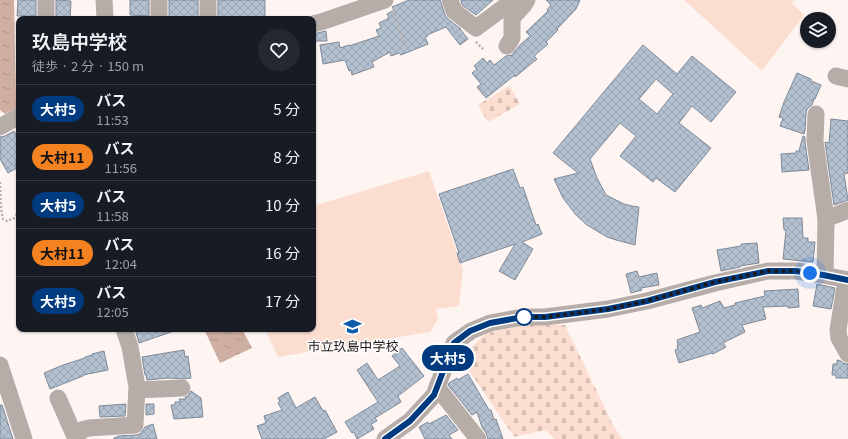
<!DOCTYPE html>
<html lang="ja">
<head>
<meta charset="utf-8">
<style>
  body { margin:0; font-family:Georgia,"Noto Sans JP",serif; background:#242831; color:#f1f3f6; height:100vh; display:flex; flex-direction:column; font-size:15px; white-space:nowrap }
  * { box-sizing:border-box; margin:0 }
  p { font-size:13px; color:#9ea1a6 }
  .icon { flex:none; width:22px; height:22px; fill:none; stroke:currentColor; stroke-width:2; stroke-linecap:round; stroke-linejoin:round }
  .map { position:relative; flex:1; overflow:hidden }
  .side { position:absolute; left:16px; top:16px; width:300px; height:316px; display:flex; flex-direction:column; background:#171b24; border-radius:8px; box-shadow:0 1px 3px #0004 }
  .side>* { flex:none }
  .badge { padding:0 8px; border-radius:13px; font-size:14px; line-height:26px }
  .fabs { position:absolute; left:800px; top:12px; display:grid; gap:8px }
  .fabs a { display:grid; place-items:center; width:36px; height:36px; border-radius:50%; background:#171b24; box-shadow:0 1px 3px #0004; font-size:20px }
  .you { position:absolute; width:20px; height:20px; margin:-10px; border:3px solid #fff; border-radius:50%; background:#1a73e8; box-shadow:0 0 0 6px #1a73e833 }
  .map>.badge { position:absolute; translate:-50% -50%; box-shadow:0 0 0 2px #fff }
  .round { display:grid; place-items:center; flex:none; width:42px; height:42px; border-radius:21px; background:#242831 }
  .headline { display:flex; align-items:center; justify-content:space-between; height:68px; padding:0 16px }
  h1 { font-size:19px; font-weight:600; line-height:30px }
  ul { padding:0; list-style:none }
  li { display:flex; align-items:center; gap:12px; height:48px; padding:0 16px; border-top:1px solid #363941 }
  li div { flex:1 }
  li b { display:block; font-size:15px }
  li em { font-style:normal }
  li .badge { min-width:44px; font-weight:700; text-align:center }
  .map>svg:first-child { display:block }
  .cemetery { fill:url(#cemetery-stones) }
  .pitch { fill:#fcded1 }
  .water { fill:url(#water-ripples) }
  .building { fill:url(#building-cross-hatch); stroke:#7e8a99; fill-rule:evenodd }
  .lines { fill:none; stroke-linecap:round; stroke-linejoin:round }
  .path { stroke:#bab1ae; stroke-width:2.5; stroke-dasharray:2 2; stroke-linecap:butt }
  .minor { stroke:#b6ada9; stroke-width:17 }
  .line-casing { stroke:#fff; stroke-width:9 }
  .line { stroke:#003b80; stroke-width:6 }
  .walk { stroke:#1e1714; stroke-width:4; stroke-dasharray:0 7.2 }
  .stop-dot { fill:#fff; stroke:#003b80; stroke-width:2 }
  .labels { text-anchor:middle; stroke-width:3; stroke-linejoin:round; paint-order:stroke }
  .poi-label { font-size:13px; fill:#1e1714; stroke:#fff }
</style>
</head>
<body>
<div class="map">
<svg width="848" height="439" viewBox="0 0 848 439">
  <defs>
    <pattern id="cemetery-stones" width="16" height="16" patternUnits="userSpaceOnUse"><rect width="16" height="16" fill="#fcded1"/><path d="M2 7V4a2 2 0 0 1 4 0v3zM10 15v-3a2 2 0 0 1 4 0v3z" fill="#d8beb3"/></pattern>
    <pattern id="water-ripples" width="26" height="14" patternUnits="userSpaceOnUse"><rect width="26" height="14" fill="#cfafa1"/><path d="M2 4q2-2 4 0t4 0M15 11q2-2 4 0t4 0" fill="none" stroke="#b1968a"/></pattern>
    <pattern id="building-cross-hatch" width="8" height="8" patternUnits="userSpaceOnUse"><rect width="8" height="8" fill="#b3c0d0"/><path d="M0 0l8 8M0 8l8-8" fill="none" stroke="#9aa4b2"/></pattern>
  </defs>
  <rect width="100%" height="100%" fill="#fef5f2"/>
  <g class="cemetery">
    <path d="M509 86 520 104 488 122 478 105Z"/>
    <path d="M524 325H565L612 423 622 439H555L546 430 514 437 460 357 487 333Z"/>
  </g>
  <g class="pitch">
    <path d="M684 0H794L792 3 804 15 762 71Z"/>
    <path d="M429 171 463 270 459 306 436 309 438 319 430 332 278 357 265 329H313V206Z"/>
  </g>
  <g class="water">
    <path d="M0 0H14L16 108 5 114 0 110Z"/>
    <path d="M204 329H242L252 348 220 363Z"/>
  </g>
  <g class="building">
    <path d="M18 0H36V16H17Z"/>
    <path d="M56 0 71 1 70 19H56Z"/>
    <path d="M130 0H149V16L130 15Z"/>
    <rect x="169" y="0" width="29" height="19"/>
    <rect x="218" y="0" width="47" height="19"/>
    <path d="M409 0H440L445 15 448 19 461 29H460L468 39 460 45 446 27 427 35 428 36 425 37 428 44 401 55 399 53 391 56 390 52 372 62 374 67 352 75 351 70 349 71 345 60 323 64 320 45 339 42 340 48 349 45V46L379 36 376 30 381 28 379 23 389 18 387 14 394 10 392 7Z"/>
    <path d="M461 0H493L476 15 462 5Z"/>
    <path d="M546 0H580L576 9 557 29 558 30 546 42 548 44 534 56 537 59 515 77V75L486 98 477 87 481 84 472 73 477 69 474 66 483 58 487 63 490 60 494 65 506 56 512 55 515 51 520 45 530 36 526 32 548 11 547 10 551 5Z"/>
    <path d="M326 31 327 41H313V34Z"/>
    <path d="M643 45 677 74 692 56 736 92 711 122 692 106 679 123 711 148 675 192 656 178 653 182 620 156 636 136 620 123 590 159 597 178 606 195 624 204 632 206 639 207 635 245 616 240 607 237 587 225 576 215 563 198 554 179 578 173 553 153ZM656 79 673 94 657 114 639 99Z"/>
    <path d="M797 73 811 79V81L821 85 815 99H814L812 105 807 109 806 114 805 131 804 134 780 126 783 118 779 117 784 102Z"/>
    <path d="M831 119 848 121V173L844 174 848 200 834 205 825 142 829 143Z"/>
    <path d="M14 131 19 140V162L15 164 17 168 8 173 0 159V137L5 136Z"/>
    <path d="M803 136 805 137V142L809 170 782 172 781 154 796 153V151H799Z"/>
    <path d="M513 169 520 188 523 187 536 225 538 224 542 234 522 242 533 249 515 280 499 271 515 244 460 263 457 253H459L439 194Z"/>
    <path d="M783 218H802L803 238H808V242H815L813 262 783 259 786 230H784Z"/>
    <path d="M757 243 759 263 740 266V267L721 271 717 250 741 246V244Z"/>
    <path d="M637 271 639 277 657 273 659 285 641 288 642 290 631 293 626 274Z"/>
    <path d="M817 284 835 288 831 309 813 306Z"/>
    <path d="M798 289 799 307 788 308V306L763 307 766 319 742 325 745 332 723 343 726 347 713 354 712 353 679 363 675 350 678 349 677 346 678 345 677 340 700 332 692 308 701 305 702 308 720 301 724 308 735 305V303L765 296 764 291Z"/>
    <path d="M135 329H174V331L139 343Z"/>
    <path d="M402 348 424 376 398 396 401 402 375 418 377 421 371 424 374 429 357 439 354 432 352 433 345 422 378 402 357 370 367 363 378 380 400 366 392 356Z"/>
    <path d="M184 350 185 357 188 356 191 378 184 379 168 378 147 380 146 375H145L142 357Z"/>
    <path d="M104 351 108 370 83 375V376L50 389 44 373 63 365 85 358V357L92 355V354Z"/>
    <path d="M837 360 841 361 843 363 848 364V378H836V375H832L833 364H837Z"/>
    <path d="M468 374 489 410H491L494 420 496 419 503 439H488L486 433 482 427 477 412 472 415 448 385 449 383 457 378 458 380Z"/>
    <path d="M191 391 201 398 203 417 174 419 171 405H175V402H180L179 399H186L185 397 188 396Z"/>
    <path d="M288 392 296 408 315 397 323 411 325 410 337 432 324 439H262L257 426 266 423 264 416 282 410 278 403 280 402 278 398Z"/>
    <path d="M126 404 125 416 100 417 99 406Z"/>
    <path d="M146 404H154V414L146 415Z"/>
    <path d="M0 405H2L13 439H0Z"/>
    <path d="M446 415 458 430 449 435 452 439H425L419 427 428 422 429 424Z"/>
    <path d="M153 424 157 439H114V438L119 436 136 435 140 434 143 430 145 427Z"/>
  </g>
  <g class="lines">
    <g class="path">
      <path d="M393 10 406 45"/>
      <path d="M476 42 484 50"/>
      <path d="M0 182 1 208 3 219 7 221 14 218 19 211"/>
    </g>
    <g class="minor">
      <path d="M46 0V19"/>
      <path d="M104 0 105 19"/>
      <path d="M159 0V19"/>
      <path d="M208 0V19"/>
      <path d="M450 0 454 11 476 28 511 2 517 0"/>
      <path d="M313 24 321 22 385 0"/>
      <path d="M507 46 512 38V18L524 5 527 0"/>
      <path d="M836 76 848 79"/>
      <path d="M816 114 815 141 826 219 825 275"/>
      <path d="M0 127 19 116"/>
      <path d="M826 219 848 210"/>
      <path d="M846 280 838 330 839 338 848 354"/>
      <path d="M0 365 24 439"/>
      <path d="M437 387 478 439"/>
      <path d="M137 390 182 388"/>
      <path d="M58 398 76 439"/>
      <path d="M78 439V431L89 428 135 425 137 387 130 347 124 329"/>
      <path d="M385 439 410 421 434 395 454 343 471 331 490 323 523 317H545L608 309 647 301 715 283 768 271H796L823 275 848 280"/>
    </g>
  </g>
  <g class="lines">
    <defs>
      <path id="line" d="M385 439 410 421 434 395 454 343 470 331 490 323 523 317H545L608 309 647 301 715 282 768 271H796L823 275 848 280"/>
    </defs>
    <use href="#line" class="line-casing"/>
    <use href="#line" class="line"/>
    <path class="walk" d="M524 317H523H545L608 309 647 301 715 282 768 271H796L810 273"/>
  </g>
  <defs>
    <symbol id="school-bare" viewBox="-9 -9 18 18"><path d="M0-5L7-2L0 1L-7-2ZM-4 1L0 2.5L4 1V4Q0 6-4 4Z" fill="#0c5ba9" stroke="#fff" stroke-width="2.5" paint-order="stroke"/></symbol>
  </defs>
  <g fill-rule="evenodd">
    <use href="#school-bare" x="340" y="314" width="25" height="25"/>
  </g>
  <circle class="stop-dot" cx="524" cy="317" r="8"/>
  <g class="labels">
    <g class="poi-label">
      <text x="353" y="351">市立玖島中学校</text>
    </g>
  </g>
</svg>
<div class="fabs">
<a><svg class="icon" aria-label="layers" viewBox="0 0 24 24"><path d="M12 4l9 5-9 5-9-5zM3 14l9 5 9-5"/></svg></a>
</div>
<div class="you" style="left:810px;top:273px"></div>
<b class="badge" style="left:448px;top:358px;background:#003b80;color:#fff">大村5</b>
<section class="side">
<div class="headline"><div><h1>玖島中学校</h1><p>徒歩 · 2 分 · 150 m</p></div><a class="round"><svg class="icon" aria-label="heart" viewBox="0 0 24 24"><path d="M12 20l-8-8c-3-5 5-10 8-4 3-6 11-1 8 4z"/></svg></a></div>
<ul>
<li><span class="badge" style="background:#003b80;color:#fff">大村5</span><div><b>バス</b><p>11:53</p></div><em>5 分</em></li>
<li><span class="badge" style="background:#f58220;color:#111">大村11</span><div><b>バス</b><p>11:56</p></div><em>8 分</em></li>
<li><span class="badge" style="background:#003b80;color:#fff">大村5</span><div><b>バス</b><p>11:58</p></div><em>10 分</em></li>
<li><span class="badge" style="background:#f58220;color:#111">大村11</span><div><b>バス</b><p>12:04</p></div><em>16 分</em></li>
<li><span class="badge" style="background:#003b80;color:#fff">大村5</span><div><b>バス</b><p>12:05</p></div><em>17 分</em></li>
</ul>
</section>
</div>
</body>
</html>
